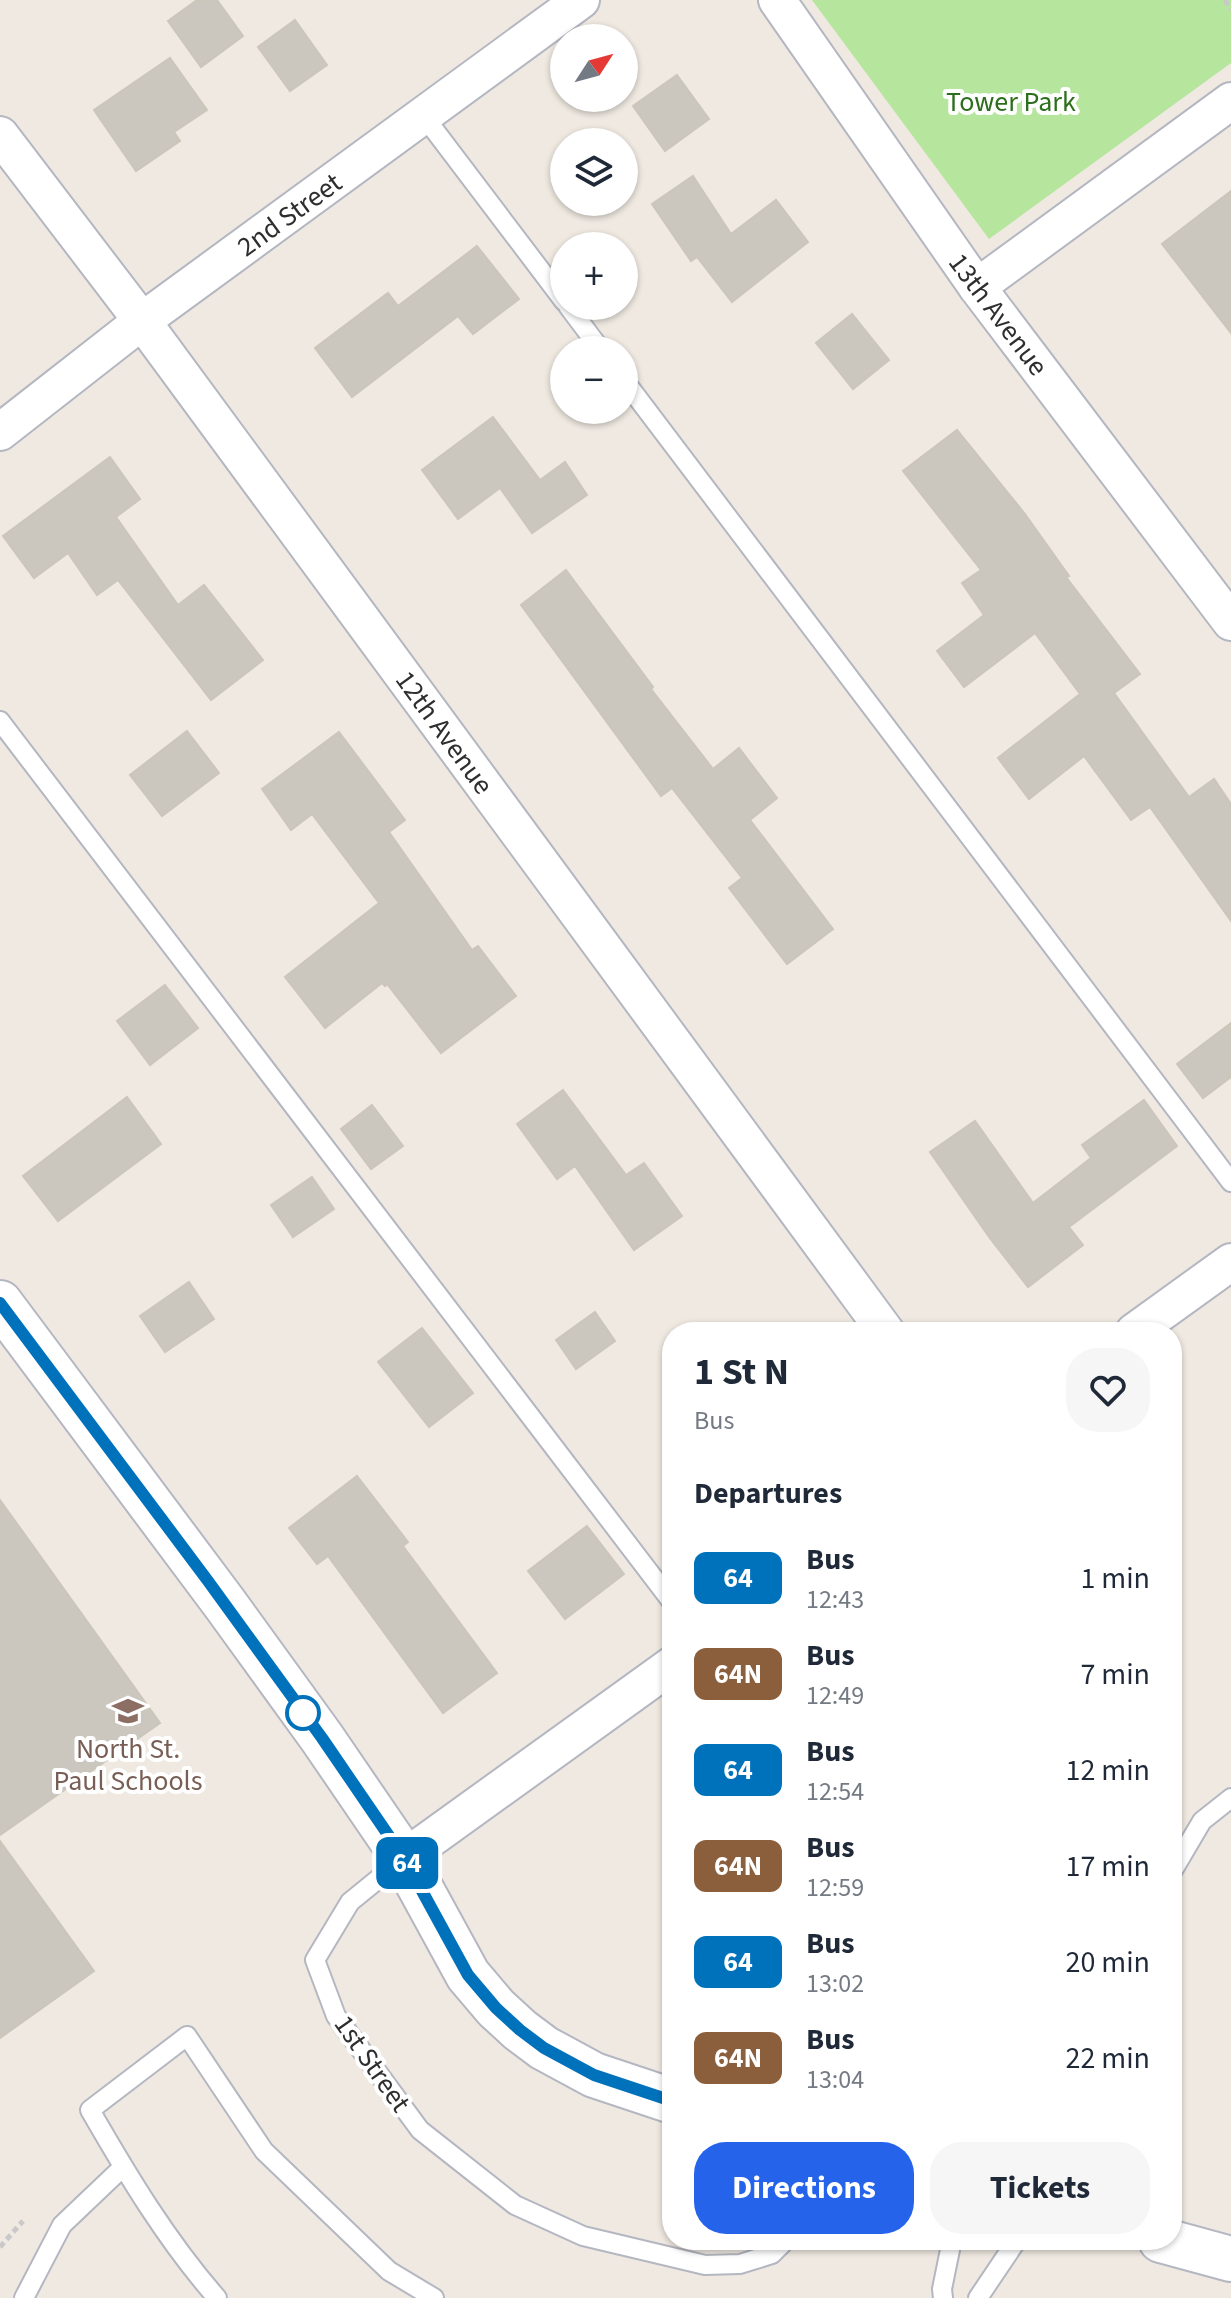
<!DOCTYPE html>
<html lang="en">
<head>
<meta charset="utf-8">
<style>
  body { margin:0; font-family:"Source Sans 3",sans-serif; background:#f6f6f7; color:#1f2937; height:100vh; display:flex; flex-direction:column; font-size:30px; white-space:nowrap }
  * { box-sizing:border-box; margin:0 }
  p { font-size:26px; color:#747a83 }
  .icon { flex:none; width:44px; height:44px; fill:none; stroke:currentColor; stroke-width:2; stroke-linecap:round; stroke-linejoin:round }
  .map { position:relative; flex:1; overflow:hidden }
  .details { position:absolute; left:662px; top:1322px; width:520px; height:928px; display:flex; flex-direction:column; background:#fff; border-radius:32px; box-shadow:0 2px 6px #0004 }
  .details>* { flex:none }
  .badge { padding:0 16px; border-radius:12px; font-size:28px; line-height:52px }
  .needle { width:52px; rotate:54deg }
  .buttons { position:absolute; left:550px; top:24px; display:grid; gap:16px }
  .buttons a { display:grid; place-items:center; width:88px; height:88px; border-radius:50%; background:#fff; box-shadow:0 2px 6px #0004; font-size:40px }
  .map>.badge { position:absolute; translate:-50% -50%; box-shadow:0 0 0 4px #fff }
  h2 { padding:0 32px; font-size:30px; line-height:72px }
  .round { display:grid; place-items:center; flex:none; width:84px; height:84px; border-radius:32px; background:#f6f6f7 }
  .summary { display:flex; align-items:center; justify-content:space-between; height:136px; padding:0 32px }
  h1 { font-size:38px; font-weight:700; line-height:60px }
  .primary-button { display:flex; gap:16px; margin-top:auto; padding:16px 32px }
  .primary-button a { flex:1; height:92px; border-radius:32px; background:#2563eb; color:#fff; font-size:32px; font-weight:700; line-height:92px; text-align:center }
  .primary-button a+a { background:#f6f6f7; color:#1f2937 }
  ul { padding:0; list-style:none }
  li { display:flex; align-items:center; gap:24px; height:96px; padding:0 32px }
  li div { flex:1 }
  li b { display:block; font-size:30px }
  li em { font-style:normal }
  li .badge { min-width:88px; font-weight:700; text-align:center }
  .map>svg:first-child { display:block }
  .green { fill:#b6e59e }
  .building { fill:#cbc7bf; stroke:#cbc5ba; stroke-width:2 }
  .lines { fill:none; stroke-linecap:round; stroke-linejoin:round }
  .service-casing { stroke:#b4b7c1; stroke-width:22 }
  .minor-casing { stroke:#b4b7c1; stroke-width:40 }
  .tertiary-casing { stroke:#b4b7c1; stroke-width:48 }
  .path { stroke:#c9c9c9; stroke-width:5; stroke-dasharray:6 4; stroke-linecap:butt }
  .service { stroke:#fff; stroke-width:18 }
  .minor { stroke:#fff; stroke-width:36 }
  .tertiary { stroke:#fff; stroke-width:44 }
  .line-casing { stroke:#fff; stroke-width:18 }
  .line { stroke:#0072bc; stroke-width:12 }
  .stop-dot { fill:#fff; stroke:#0072bc; stroke-width:4 }
  .labels { text-anchor:middle; stroke-width:8; stroke-linejoin:round; paint-order:stroke }
  .park-label { font-size:28px; fill:#2c6e1b; stroke:#fff }
  .street-label { font-size:28px; fill:#2e2e2e; stroke:#fff }
  .education-label { font-size:28px; fill:#785e54; stroke:#fff }
</style>
</head>
<body>
<div class="map">
<svg width="1231" height="2298" viewBox="0 0 1231 2298">
  <rect width="100%" height="100%" fill="#efe9e1"/>
  <path class="green" d="M812 0H1231V63L989 239Z"/>
  <g class="building">
    <path d="M197 0H217L243 36 201 67 168 21Z"/>
    <path d="M295 20 327 65 290 91 258 47Z"/>
    <path d="M170 58 207 110 174 132 180 141 136 171 94 110Z"/>
    <path d="M677 75 709 119 665 151 633 106Z"/>
    <path d="M693 176 731 234 776 200 808 242 732 302 697 257 691 261 652 204Z"/>
    <path d="M1231 191V333L1162 244Z"/>
    <path d="M477 246 519 299 473 334 458 316 352 397 315 348 388 293 398 306Z"/>
    <path d="M852 314 889 360 853 389 816 343Z"/>
    <path d="M493 417 540 480 565 462 587 495 532 533 500 488 458 519 422 470Z"/>
    <path d="M957 430 1025 514 1069 576 1066 577 1140 674 1114 693 1189 797 1214 779 1231 804V921L1150 807 1131 820 1084 756 1029 799 998 758 1080 694 1035 633 964 687 937 651 984 615 962 583 981 570 903 471Z"/>
    <path d="M110 457 140 499 116 517 178 605 204 585 263 660 211 700 118 580 97 595 68 553 34 578 3 536Z"/>
    <path d="M566 570 653 687 651 689 713 769 739 748 777 798 750 820 833 929 787 964 729 888 742 878 672 788 661 796 521 605Z"/>
    <path d="M187 731 219 773 162 816 130 775Z"/>
    <path d="M339 732 405 820 389 832 472 950 478 946 516 996 441 1053 387 984 385 986 382 983 325 1028 285 977 379 903 312 814 291 830 262 789Z"/>
    <path d="M165 985 198 1028 150 1065 117 1021Z"/>
    <path d="M1231 1023V1077L1203 1098 1177 1064Z"/>
    <path d="M563 1090 626 1175 644 1163 682 1216 634 1250 575 1166 557 1179 517 1124Z"/>
    <path d="M127 1097 161 1144 58 1221 23 1176Z"/>
    <path d="M1144 1100 1177 1146 1069 1227 1083 1245 1028 1287 989 1237 930 1152 975 1121 1033 1203 1091 1158 1082 1145Z"/>
    <path d="M372 1105 403 1146 371 1169 341 1129Z"/>
    <path d="M312 1177 334 1209 293 1237 271 1205Z"/>
    <path d="M189 1282 214 1319 165 1352 140 1316Z"/>
    <path d="M595 1312 615 1341 576 1369 556 1340Z"/>
    <path d="M422 1328 473 1393 429 1427 378 1362Z"/>
    <path d="M357 1476 408 1542 403 1546 497 1673 443 1713 328 1556 317 1564 289 1528Z"/>
    <path d="M0 1500 160 1723 0 1835Z"/>
    <path d="M587 1526 624 1574 565 1619 528 1571Z"/>
    <path d="M0 1841 94 1971 0 2038Z"/>
  </g>
  <g class="lines">
    <defs>
      <g id="service">
        <path d="M423 115 564 301"/>
        <path d="M568 306 601 350"/>
        <path d="M624 380 1231 1182"/>
        <path d="M0 721 672 1602"/>
        <path d="M404 1858 350 1902 315 1960 336 2016 420 2130 515 2205 583 2236 705 2265 740 2264 772 2254 786 2240"/>
        <path d="M1172 1872 1202 1821 1231 1798"/>
        <path d="M24 2298 62 2225 123 2167"/>
        <path d="M217 2298C167 2241 128 2176 90 2110L187 2036 264 2151 389 2271 434 2298"/>
        <path d="M943 2298 942 2289 952 2240"/>
        <path d="M978 2298 1017 2240"/>
      </g>
      <g id="minor">
        <path d="M777 0 977 287 1231 622"/>
        <path d="M0 135 142 321 886 1332"/>
        <path d="M977 287 1231 101"/>
        <path d="M0 432 142 321 581 0"/>
        <path d="M1134 1332 1231 1262"/>
        <path d="M404 1858 672 1665"/>
      </g>
      <g id="tertiary">
        <path d="M0 1303 225 1604 322 1738 404 1858 468 1975 496 2008 520 2030 544 2048 594 2075 672 2101"/>
        <path d="M1161 2240 1231 2259"/>
      </g>
    </defs>
    <use href="#service" class="service-casing"/>
    <use href="#minor" class="minor-casing"/>
    <use href="#tertiary" class="tertiary-casing"/>
    <g class="path">
      <path d="M1225 0 1231 10"/>
      <path d="M0 2247 23 2221"/>
    </g>
    <use href="#service" class="service"/>
    <use href="#minor" class="minor"/>
    <use href="#tertiary" class="tertiary"/>
  </g>
  <g class="lines">
    <defs>
      <path id="line" d="M0 1303 208 1581 322 1738 404 1858 468 1975 496 2008 520 2030 544 2048 594 2075 672 2101"/>
    </defs>
    <use href="#line" class="line-casing"/>
    <use href="#line" class="line"/>
  </g>
  <defs>
    <symbol id="school-bare" viewBox="-9 -9 18 18"><path d="M0-5L7-2L0 1L-7-2ZM-4 1L0 2.5L4 1V4Q0 6-4 4Z" fill="#8d6e63" stroke="#fff" stroke-width="2.5" paint-order="stroke"/></symbol>
  </defs>
  <g fill-rule="evenodd">
    <use href="#school-bare" x="106" y="1689" width="44" height="44"/>
  </g>
  <circle class="stop-dot" cx="303" cy="1713" r="16"/>
  <g class="labels">
    <g class="park-label">
      <text x="1011" y="111">Tower Park</text>
    </g>
    <g class="street-label">
      <text transform="translate(289 214) rotate(-36)" y="10">2nd Street</text>
      <text transform="translate(999 314) rotate(53)" y="10">13th Avenue</text>
      <text transform="translate(445 732) rotate(54)" y="10">12th Avenue</text>
      <text transform="translate(373 2063) rotate(55)" y="10">1st Street</text>
    </g>
    <g class="education-label">
      <text x="128" y="1758">North St.<tspan x="128" dy="32">Paul Schools</tspan></text>
    </g>
  </g>
</svg>
<div class="buttons">
<a><svg class="needle" viewBox="-14 -14 28 28"><path d="M0-13l5 13h-10z" fill="#e53935"/><path d="M0 13l5-13h-10z" fill="#747a83"/></svg></a>
<a><svg class="icon" aria-label="layers" viewBox="0 0 24 24"><path d="M12 4l9 5-9 5-9-5zM3 14l9 5 9-5"/></svg></a>
<a>+</a>
<a>−</a>
</div>
<b class="badge" style="left:407px;top:1863px;background:#0072bc;color:#fff">64</b>
<section class="details">
<div class="summary"><div><h1>1 St N</h1><p>Bus</p></div><a class="round"><svg class="icon" aria-label="heart" viewBox="0 0 24 24"><path d="M12 20l-8-8c-3-5 5-10 8-4 3-6 11-1 8 4z"/></svg></a></div>
<h2>Departures</h2>
<ul>
<li><span class="badge" style="background:#0072bc;color:#fff">64</span><div><b>Bus</b><p>12:43</p></div><em>1 min</em></li>
<li><span class="badge" style="background:#8b5e3c;color:#fff">64N</span><div><b>Bus</b><p>12:49</p></div><em>7 min</em></li>
<li><span class="badge" style="background:#0072bc;color:#fff">64</span><div><b>Bus</b><p>12:54</p></div><em>12 min</em></li>
<li><span class="badge" style="background:#8b5e3c;color:#fff">64N</span><div><b>Bus</b><p>12:59</p></div><em>17 min</em></li>
<li><span class="badge" style="background:#0072bc;color:#fff">64</span><div><b>Bus</b><p>13:02</p></div><em>20 min</em></li>
<li><span class="badge" style="background:#8b5e3c;color:#fff">64N</span><div><b>Bus</b><p>13:04</p></div><em>22 min</em></li>
</ul>
<div class="primary-button"><a>Directions</a><a>Tickets</a></div>
</section>
</div>
</body>
</html>
